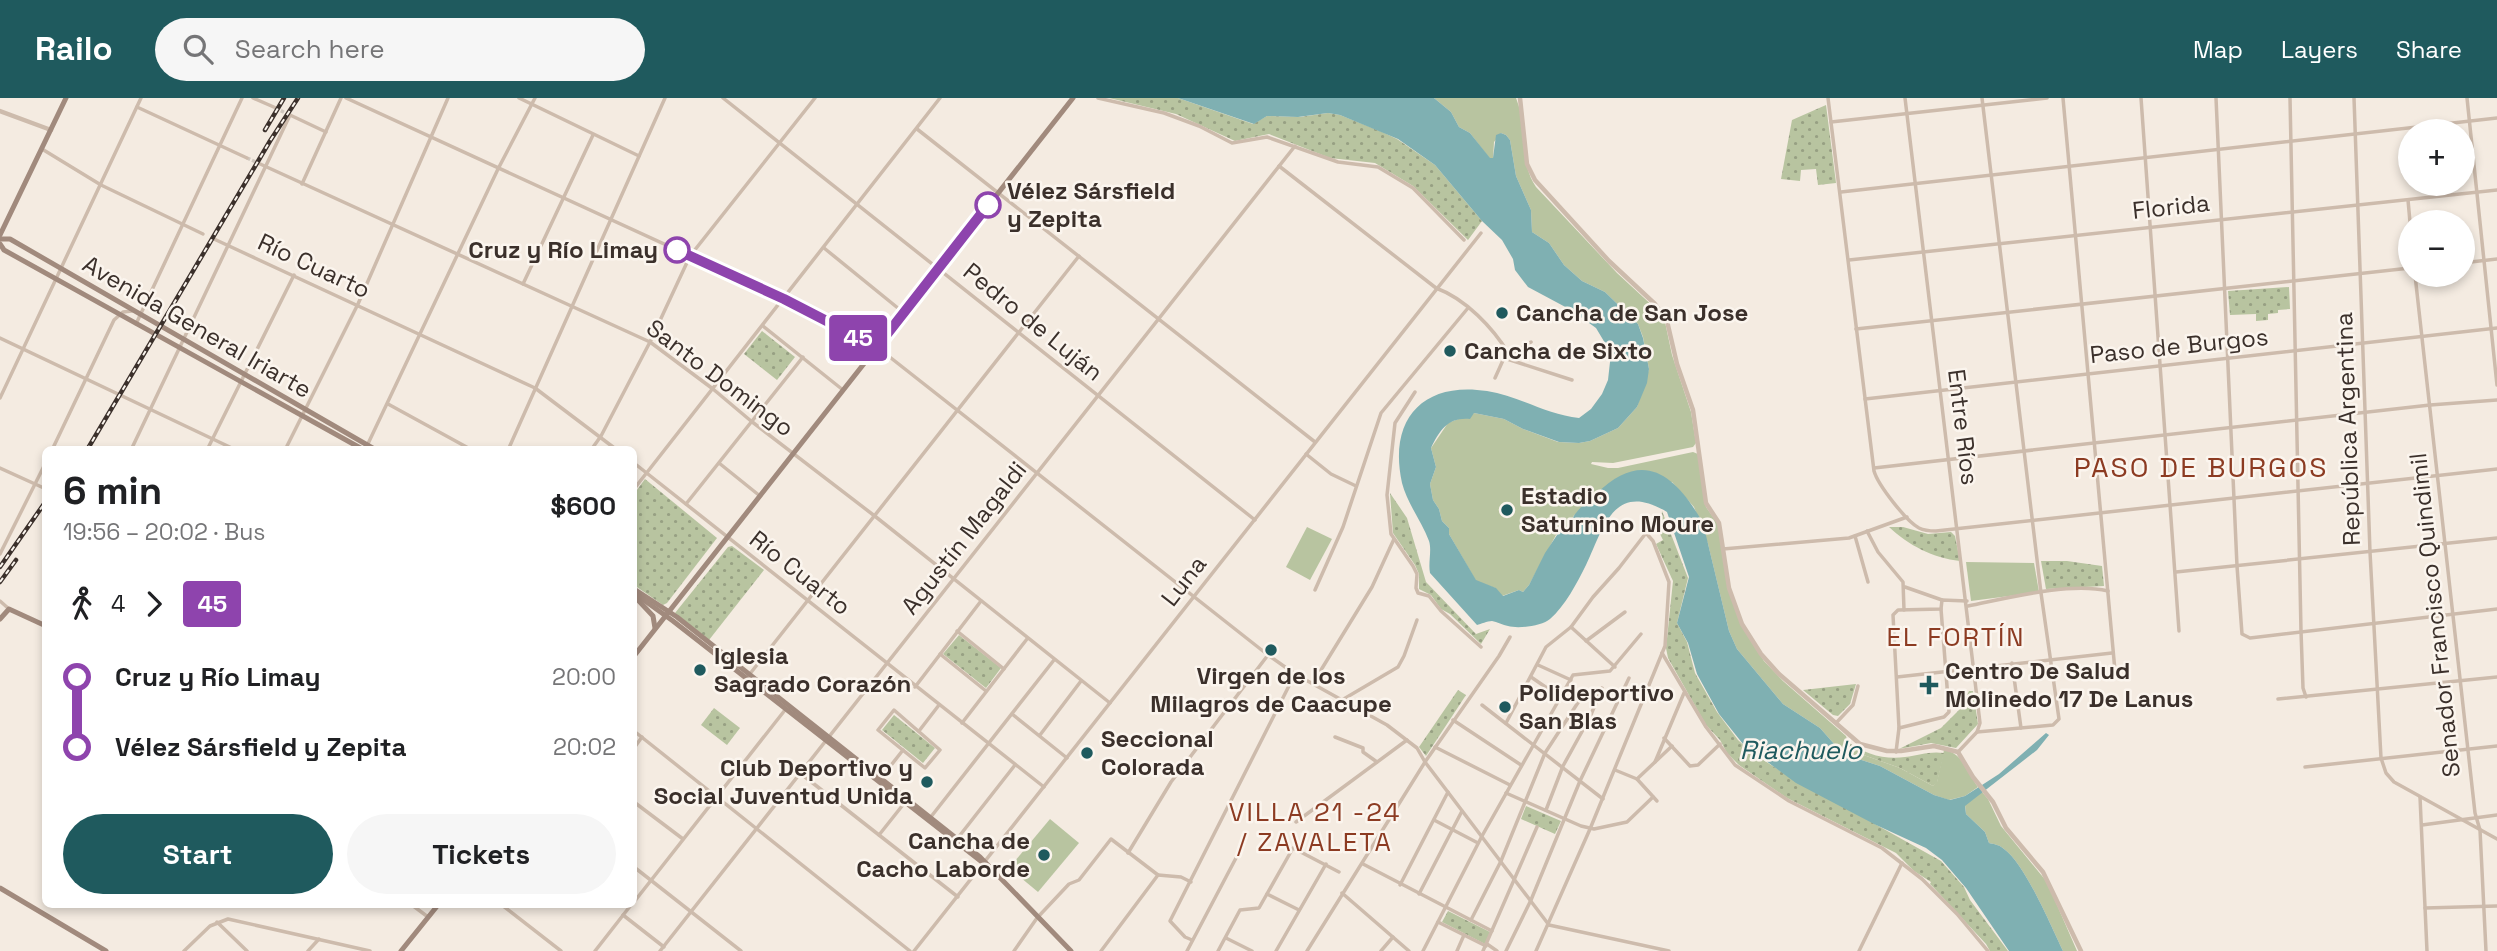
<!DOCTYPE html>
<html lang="en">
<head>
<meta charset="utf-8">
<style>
  body { margin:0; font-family:"Space Grotesk",sans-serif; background:#f6f6f6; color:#202124; height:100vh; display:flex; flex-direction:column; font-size:26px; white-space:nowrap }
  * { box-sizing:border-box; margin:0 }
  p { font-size:23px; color:#757577 }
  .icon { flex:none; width:38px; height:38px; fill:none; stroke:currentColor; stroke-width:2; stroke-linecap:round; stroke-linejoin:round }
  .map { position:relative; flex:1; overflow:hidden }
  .side { position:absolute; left:42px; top:348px; width:595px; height:462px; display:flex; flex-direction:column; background:#fff; border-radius:10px; box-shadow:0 4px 10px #0003 }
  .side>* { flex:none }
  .badge { padding:0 14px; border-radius:5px; font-size:24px; line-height:46px }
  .buttons { position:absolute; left:2398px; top:21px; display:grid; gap:14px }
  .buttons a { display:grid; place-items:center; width:77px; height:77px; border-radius:50%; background:#fff; box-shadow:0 4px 10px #0003; font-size:35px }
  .map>.badge { position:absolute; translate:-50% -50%; box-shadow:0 0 0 4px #fff }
  .legs { display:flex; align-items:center; gap:10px; height:77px; padding:0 21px; font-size:23px }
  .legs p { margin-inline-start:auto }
  .head { display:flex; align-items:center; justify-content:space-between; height:119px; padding:0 21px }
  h1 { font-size:38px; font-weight:700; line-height:52px }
  .cta { display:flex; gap:14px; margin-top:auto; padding:14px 21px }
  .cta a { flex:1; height:80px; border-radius:42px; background:#1f5a5e; color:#fff; font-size:28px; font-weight:700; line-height:80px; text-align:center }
  .cta a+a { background:#f6f6f6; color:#202124 }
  ul { padding:0 21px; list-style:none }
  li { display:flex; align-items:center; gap:24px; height:70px; font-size:26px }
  li i { display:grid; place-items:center; width:10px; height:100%; margin:0 9px; background:currentColor }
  li i::after { content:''; width:18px; height:18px; margin:-9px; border:5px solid; border-radius:50%; background:#fff }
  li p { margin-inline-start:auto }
  li:first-child i { background:linear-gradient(#0000 50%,currentColor 0) }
  li:last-child i { background:linear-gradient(currentColor 50%,#0000 0) }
  header { display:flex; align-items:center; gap:42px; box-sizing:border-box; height:98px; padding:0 35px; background:#1f5a5e; color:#fff }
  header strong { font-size:33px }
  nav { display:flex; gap:38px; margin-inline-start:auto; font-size:24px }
  .search { width:490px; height:63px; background:#f6f6f6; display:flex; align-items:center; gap:18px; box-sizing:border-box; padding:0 24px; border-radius:38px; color:#757577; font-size:26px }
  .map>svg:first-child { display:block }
  .green { fill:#b8c4a0 }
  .park { fill:url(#park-dots) }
  .water { fill:#7fb0b2 }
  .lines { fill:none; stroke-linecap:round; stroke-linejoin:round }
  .minor-tunnel { stroke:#cfc6bd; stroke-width:3.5; stroke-dasharray:3.5 2; stroke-linecap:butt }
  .minor { stroke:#cdbbac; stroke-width:3.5 }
  .tertiary { stroke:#cdbbac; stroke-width:4.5 }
  .secondary { stroke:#a18a7d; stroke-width:5 }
  .rail-casing { stroke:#3b302b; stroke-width:4.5 }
  .rail { stroke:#fbf5ee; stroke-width:2; stroke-dasharray:5; stroke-linecap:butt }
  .line-1-casing { stroke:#fff; stroke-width:16 }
  .line-1 { stroke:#8e44ad; stroke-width:10 }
  .stop-1-dot { fill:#fff; stroke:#8e44ad; stroke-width:3.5 }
  .poi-dot { fill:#1f5a5e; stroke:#fbf5ee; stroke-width:2.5 }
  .labels { text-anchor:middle; stroke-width:5; stroke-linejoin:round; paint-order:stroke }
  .stop-label { font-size:24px; font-weight:bold; fill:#3b302b; stroke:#fbf5ee; text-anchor:start }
  .street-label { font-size:24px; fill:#3b302b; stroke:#fbf5ee }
  .poi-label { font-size:24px; font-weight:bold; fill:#3b302b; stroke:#fbf5ee; text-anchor:start }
  .neighbourhood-label { font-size:26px; letter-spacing:2px; fill:#8c3b22; stroke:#fbf5ee }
  .water-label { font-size:26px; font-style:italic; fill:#1f5a5e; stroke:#fbf5ee }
  .quarter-label { font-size:28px; letter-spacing:2px; fill:#8c3b22; stroke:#fbf5ee }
</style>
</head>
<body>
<header>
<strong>Railo</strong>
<div class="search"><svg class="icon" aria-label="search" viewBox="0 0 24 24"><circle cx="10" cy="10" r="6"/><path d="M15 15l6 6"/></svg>Search here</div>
<nav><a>Map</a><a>Layers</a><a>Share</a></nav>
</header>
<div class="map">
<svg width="2497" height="853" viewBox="0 0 2497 853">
  <defs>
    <pattern id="park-dots" width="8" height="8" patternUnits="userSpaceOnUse" patternTransform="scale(1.75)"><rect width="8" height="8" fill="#b8c4a0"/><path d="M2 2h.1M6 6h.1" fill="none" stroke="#97a083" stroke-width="1.8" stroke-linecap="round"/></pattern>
  </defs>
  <rect width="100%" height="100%" fill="#f4ebe1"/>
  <g class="green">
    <path d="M1434 0H1516C1528 29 1518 62 1536 89L1617 175 1656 211 1665 224 1672 257 1691 314 1696 345 1693 349 1613 365 1592 364 1591 366 1608 370H1618L1693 354 1698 356 1706 409 1718 426 1728 490 1741 526 1764 563 1783 583 1846 638 1849 649 1858 655 1900 670 1933 688 1937 684 1944 652C1964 655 1968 676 1978 689L1965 698 1949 702 1934 697 1880 668 1843 656 1820 630 1783 606 1737 551 1729 533 1708 446 1694 409 1672 384 1574 417 1569 430 1556 437 1529 487 1523 494 1519 492 1502 498 1495 490 1476 483 1449 436V430L1442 423 1439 411 1433 402 1430 386 1436 369 1431 350 1448 325 1474 315 1504 321 1523 331 1558 344 1579 345 1590 343 1618 330 1637 309 1649 271 1643 239 1638 226 1605 194 1582 183 1564 167 1549 145 1532 134 1531 112 1516 78 1510 42 1506 37 1501 35 1494 44 1493 61H1490L1470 35 1459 29 1451 14Z"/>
    <path d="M1307 429 1332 441 1310 482 1286 469Z"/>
    <path d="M1966 464 2034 465 2039 494 1971 503Z"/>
    <path d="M1982 694 1988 701 2001 728 2047 784 2077 853H2063C2051 828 2025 766 2004 751 2000 747 1994 746 1989 745L1985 734 1966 716 1965 707Z"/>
    <path d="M1050 721 1079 745 1038 794 1009 770Z"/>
  </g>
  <g class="park">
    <path d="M1109 0H1178L1253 26 1267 18 1300 19 1328 15 1340 17 1380 33 1397 41 1435 67 1482 123 1468 142 1413 88 1375 65 1330 60 1269 36 1235 43 1176 16Z"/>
    <path d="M1826 7 1836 85 1818 87 1816 71 1801 72 1800 83 1781 81 1792 22Z"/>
    <path d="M2289 189 2290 211 2278 212V215L2268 216V222L2256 223V216L2230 217 2228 193Z"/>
    <path d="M762 233 795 259 777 282 744 256Z"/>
    <path d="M645 381 717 440 667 505 663 507 634 487V396Z"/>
    <path d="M1390 395 1407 420 1426 484 1476 536 1490 531 1481 546 1450 516 1441 511 1431 497 1419 491V476L1415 467 1393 435Z"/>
    <path d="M1662 413 1688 480 1677 525 1687 544 1695 575 1717 614 1738 642 1751 654 1782 674 1941 763 1964 789 1970 802 2008 853H1990L1986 846 1934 790 1930 786 1931 784 1914 773 1896 755 1787 700 1739 667 1727 655 1720 642 1706 627 1668 560 1666 550 1673 483 1656 446 1663 442 1656 428 1661 424Z"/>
    <path d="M1889 429H1903L1928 436 1951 434 1955 438 1960 463C1933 460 1908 447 1889 429Z"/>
    <path d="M732 448 764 472 709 542 675 515 728 449Z"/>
    <path d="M2041 463H2067L2102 468 2104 488 2046 491Z"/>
    <path d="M959 537 1001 570 986 590 943 556Z"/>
    <path d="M1856 586 1850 606 1838 618 1833 617 1803 592Z"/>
    <path d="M1458 592 1466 597 1426 658 1419 649Z"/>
    <path d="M1969 593H1973L1978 626 1956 650 1931 645 1899 651 1941 630 1960 611Z"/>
    <path d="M714 610 740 630 727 647 701 627Z"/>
    <path d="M894 617 935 650 923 665 882 632Z"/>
    <path d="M1848 644C1864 656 1885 662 1905 659 1919 657 1930 653 1944 655L1937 685 1933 688 1900 670 1858 655 1849 650Z"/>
    <path d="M1526 708 1561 723 1555 736 1521 721Z"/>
    <path d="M1448 813 1490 834 1485 846 1442 824Z"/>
  </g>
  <path class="water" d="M1178 0H1434L1451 14 1459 29 1470 35 1490 60H1493L1496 37 1501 35 1506 37 1510 42 1516 78 1531 112 1532 134 1549 145 1564 167 1582 183 1605 194 1638 226 1643 240 1649 271 1647 285 1637 309 1618 330 1590 343 1579 345 1559 344 1523 331 1504 321 1474 315 1470 321C1449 319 1440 331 1431 350L1436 369 1430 386 1433 402 1439 411 1442 423 1449 430V436L1476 482 1496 490 1503 498 1519 492 1523 494 1529 487 1545 455 1563 428 1569 430C1572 425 1572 419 1576 415 1581 408 1589 402 1596 396 1643 350 1675 376 1703 425L1729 533 1737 551 1783 606 1820 630 1843 656 1880 668 1934 697 1950 702 1965 698 1999 676 2046 635 2049 637 2037 652 1965 708 1966 716 1985 734 1989 745C1994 746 2000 747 2004 751 2025 766 2051 828 2063 853H2009L1966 790 1942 762 1926 750 1874 726 1796 685 1743 646 1719 616 1697 576 1688 545 1677 525 1689 479 1667 414C1614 382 1604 429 1586 467 1577 485 1565 508 1550 521 1542 528 1518 531 1508 528 1503 527 1497 524 1492 523 1487 523 1481 526 1477 527L1430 475C1428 465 1432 452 1429 443 1422 424 1407 405 1402 385 1388 321 1423 283 1487 293 1519 298 1547 317 1579 320L1591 311 1602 296 1608 282 1611 255 1596 230 1571 212 1528 189 1515 172 1513 161 1502 142 1482 123 1435 67 1398 41 1340 17 1328 15 1298 19 1267 18 1254 26Z"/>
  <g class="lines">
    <g class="minor-tunnel">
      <path d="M276 10 289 17"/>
      <path d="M247 60 258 65"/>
    </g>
    <g class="minor">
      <path d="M253 0 276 10"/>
      <path d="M346 0 784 201 877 249 1268 557 1295 576 1387 627 1417 650 1425 664 1549 827"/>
      <path d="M519 0 639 58"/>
      <path d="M723 0 1255 422"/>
      <path d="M1098 0 1164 15 1199 28 1232 45 1267 39 1338 64 1378 69 1413 90 1464 142"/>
      <path d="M1828 0 1874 373C1878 387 1906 423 1919 430 1925 433 1930 433 1936 433L2497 371"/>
      <path d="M1905 0 1980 625 1977 634 1958 654"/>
      <path d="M2063 0 2115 573"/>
      <path d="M2141 0 2179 533"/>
      <path d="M2216 0 2237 468 2242 536 2250 540 2497 511"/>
      <path d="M2290 0 2301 533 2303 590 2306 599"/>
      <path d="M2354 0 2370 454 2381 660 2386 675 2394 684 2497 741"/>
      <path d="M2467 0 2497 287"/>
      <path d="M137 9 247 60"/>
      <path d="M290 17 326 34"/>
      <path d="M1831 24 2047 0"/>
      <path d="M917 31 1315 344"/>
      <path d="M42 51 101 87 203 136"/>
      <path d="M258 65 650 244 713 291 751 323 876 419 1110 605"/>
      <path d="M1279 68 1436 190C1466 201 1493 230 1509 256"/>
      <path d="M302 86 341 0"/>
      <path d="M1841 94 2497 20"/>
      <path d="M2408 102 2410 124"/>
      <path d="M214 141 535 290 617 352"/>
      <path d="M824 150 904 215"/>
      <path d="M1849 162 2497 92"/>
      <path d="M2462 165 2497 161"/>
      <path d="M2415 177 2475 715 2480 732 2486 853"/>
      <path d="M523 186 593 37"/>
      <path d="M136 226 242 0"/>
      <path d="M763 228 843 292"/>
      <path d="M1856 231 2410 170"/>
      <path d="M0 240 236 352"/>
      <path d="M1504 260 1572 282"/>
      <path d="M1495 280 1504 260 1531 244"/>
      <path d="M1415 294 1395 325 1387 397 1391 436 1413 468 1417 476 1416 490 1418 495 1429 498 1441 513 1481 549"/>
      <path d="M0 300 141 0"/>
      <path d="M1865 301 2497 230"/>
      <path d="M388 306 472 352"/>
      <path d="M52 352 114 222 123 214 132 213"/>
      <path d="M131 352 290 17"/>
      <path d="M207 352 294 177"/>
      <path d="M285 352 358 206 448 0"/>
      <path d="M365 352 498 71 535 0"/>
      <path d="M508 352 665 0"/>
      <path d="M591 352 601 338 650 244 690 158 815 0"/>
      <path d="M1306 356 1331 376 1356 388"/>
      <path d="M634 365 1044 689"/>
      <path d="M719 365 760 398"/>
      <path d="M0 370 46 391"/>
      <path d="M1874 370 2430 307 2497 302"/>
      <path d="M634 391 940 0"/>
      <path d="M686 406 803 259"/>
      <path d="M1867 433 1878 454 1903 484 1904 512"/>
      <path d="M1855 438 1868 484"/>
      <path d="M1723 451 1849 440 1907 419"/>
      <path d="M0 456 46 364"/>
      <path d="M2176 474 2497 440"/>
      <path d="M1905 489 1942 502"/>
      <path d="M1315 492 1343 429 1381 315 1468 210"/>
      <path d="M0 503 9 511"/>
      <path d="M1968 508C2008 500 2069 484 2108 493"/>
      <path d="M1571 529 1615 569"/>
      <path d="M957 533 1004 571"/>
      <path d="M1586 543 1625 514"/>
      <path d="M1662 555 1706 629 1735 667 1789 703 1882 750 1922 781 1957 816 1988 853"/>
      <path d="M940 556 986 593"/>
      <path d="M2012 565 2021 630"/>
      <path d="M1538 567 1571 582"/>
      <path d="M749 577 1079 158"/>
      <path d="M1531 579 1560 599"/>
      <path d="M1897 579 2112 555"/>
      <path d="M1313 585 1372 489 1394 441"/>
      <path d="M915 589 981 503"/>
      <path d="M2278 601 2497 579"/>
      <path d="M1342 602 1398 569 1404 558 1417 522"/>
      <path d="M1482 607 1603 701"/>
      <path d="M894 612 940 652 925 670 878 632Z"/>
      <path d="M1012 616 1067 660"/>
      <path d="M1453 622 1521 667"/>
      <path d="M962 625 1027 541"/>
      <path d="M1506 625 1546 549 1571 529 1593 499 1619 470 1646 435 1653 443 1669 484 1665 548 1590 731 1536 853"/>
      <path d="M1836 625 1853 607 1858 588"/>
      <path d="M1899 630 1944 619 1949 614 1941 511"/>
      <path d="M634 633 910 853"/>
      <path d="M919 633 939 607"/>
      <path d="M1977 634 2053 627 2059 621 2041 495 1982 0"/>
      <path d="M1040 637 1081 583"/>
      <path d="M1335 639 1363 650V654L1377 664"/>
      <path d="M1664 640 1690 668 1698 667 1720 646"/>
      <path d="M1435 649 1510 687"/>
      <path d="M634 650 642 639"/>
      <path d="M1896 654 1899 630 1893 517 1898 512 1941 511 1942 502 1967 503"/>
      <path d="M1655 664 1684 595"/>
      <path d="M2305 669 2497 648"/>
      <path d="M1615 672 1637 681 1657 703"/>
      <path d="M800 675 958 799"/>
      <path d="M881 680 903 652"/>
      <path d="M1637 681 1672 648"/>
      <path d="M1506 695 1581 728 1594 731 1627 724 1653 699"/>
      <path d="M2420 699 2427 853"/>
      <path d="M634 704 683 741"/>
      <path d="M1546 712 1563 668 1590 619 1602 590"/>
      <path d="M930 720 1054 562"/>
      <path d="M1434 722 1478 745"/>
      <path d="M1296 724 1407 642"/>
      <path d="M2422 727 2497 717"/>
      <path d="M879 737 906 703"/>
      <path d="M957 741 1015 667"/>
      <path d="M1128 755 1171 684 1268 557"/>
      <path d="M1363 766 1492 833"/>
      <path d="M634 769 741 853"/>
      <path d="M1158 777 1181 779 1191 784"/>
      <path d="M1400 787 1448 694"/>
      <path d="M1342 795 1409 853"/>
      <path d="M1267 796 1299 812"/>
      <path d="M1419 796 1462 713"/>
      <path d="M634 804 785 612"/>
      <path d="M412 807 428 819"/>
      <path d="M502 807 561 853"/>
      <path d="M2425 810 2497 808"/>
      <path d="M623 817 664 849"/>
      <path d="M1471 822 1501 763 1545 655 1581 600"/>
      <path d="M217 824 247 853"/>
      <path d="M1438 824 1486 848"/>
      <path d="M1549 827 1669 853"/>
      <path d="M1226 840 1252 853"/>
      <path d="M1192 842 1185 839 1170 823 1295 576"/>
      <path d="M1487 846 1497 853"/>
      <path d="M184 853 210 828 228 821 370 853"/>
      <path d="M308 853 319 841"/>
      <path d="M595 853 631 807"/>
      <path d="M660 853 1295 48"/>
      <path d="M914 853 1481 135"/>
      <path d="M1014 853 1037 820 1069 786 1079 782 1111 741 1158 777 1101 853"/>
      <path d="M1187 853 1236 760"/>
      <path d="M1218 853 1240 812 1259 810 1293 750 1339 774"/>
      <path d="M1276 853 1326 766"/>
      <path d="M1307 853 1425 664 1499 558 1510 539"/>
      <path d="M1381 853 1393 839"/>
      <path d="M1423 853 1482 738 1573 577 1610 573 1641 536"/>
      <path d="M1457 853 1464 837"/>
      <path d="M1483 853 1537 729"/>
      <path d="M1506 853 1531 802 1580 683 1629 580"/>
      <path d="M1859 853 1902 765"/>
    </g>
    <g class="tertiary">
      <path d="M1520 0 1527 66 1535 82 1609 163 1655 206 1667 223 1677 266 1693 312 1706 405 1719 425 1729 490 1742 526 1761 556 1779 576 1860 646 1887 653H1901L1934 648 1958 654 1973 679 1993 704 2006 730 2043 774 2081 853"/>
      <path d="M0 13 51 32"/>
    </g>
    <g class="secondary">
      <path d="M0 137 66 0"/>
      <path d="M0 141H10L376 352"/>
      <path d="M0 146 4 152 364 352"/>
      <path d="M634 491 677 519 980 759 1071 853"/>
      <path d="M634 495 673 523 982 764"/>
      <path d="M638 502 653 518 655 530"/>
      <path d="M0 521 9 511 46 528"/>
      <path d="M634 558 1073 0"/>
      <path d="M0 790 106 853"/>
      <path d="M401 853 438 807"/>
    </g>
    <defs>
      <g id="rail">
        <path d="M265 32 284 0"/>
        <path d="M87 352 270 43 298 0"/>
        <path d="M0 469 46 403"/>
        <path d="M0 484 16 462"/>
      </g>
    </defs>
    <use href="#rail" class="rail-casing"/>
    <use href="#rail" class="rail"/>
  </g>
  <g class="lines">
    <defs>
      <path id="line-1" d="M677 152 784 201 877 249 988 107"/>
    </defs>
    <use href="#line-1" class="line-1-casing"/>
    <use href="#line-1" class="line-1"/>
  </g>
  <g class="stop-1-dot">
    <circle cx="988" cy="107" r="12"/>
    <circle cx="677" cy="152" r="12"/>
  </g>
  <g class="poi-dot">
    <circle cx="1502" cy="215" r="7"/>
    <circle cx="1450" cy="253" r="7"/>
    <circle cx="1507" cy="412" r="7"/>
    <circle cx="1271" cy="552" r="7"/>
    <circle cx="700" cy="572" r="7"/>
    <path d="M1925.5 576.5h7v7h7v7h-7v7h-7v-7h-7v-7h7z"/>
    <circle cx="1505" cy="609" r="7"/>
    <circle cx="1087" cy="655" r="7"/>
    <circle cx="927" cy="684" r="7"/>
    <circle cx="1044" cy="757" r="7"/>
  </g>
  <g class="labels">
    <g class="stop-label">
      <text x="1007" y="101">Vélez Sársfield<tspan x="1007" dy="28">y Zepita</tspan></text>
      <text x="658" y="160" text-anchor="end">Cruz y Río Limay</text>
    </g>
    <g class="street-label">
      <text transform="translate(2171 109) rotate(-6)" y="8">Florida</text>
      <text transform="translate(314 168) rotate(25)" y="8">Río Cuarto</text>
      <text transform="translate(1033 224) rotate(39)" y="8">Pedro de Luján</text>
      <text transform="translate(197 229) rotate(30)" y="8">Avenida General Iriarte</text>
      <text transform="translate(2179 248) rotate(-6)" y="8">Paso de Burgos</text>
      <text transform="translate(720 280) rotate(37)" y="8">Santo Domingo</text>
      <text transform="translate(1963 329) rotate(83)" y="8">Entre Ríos</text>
      <text transform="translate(2348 331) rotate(-92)" y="8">República Argentina</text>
      <text transform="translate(964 440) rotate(-52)" y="8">Agustín Magaldi</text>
      <text transform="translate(800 475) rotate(38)" y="8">Río Cuarto</text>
      <text transform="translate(1184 483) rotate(-52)" y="8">Luna</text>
      <text transform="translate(2435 517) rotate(-96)" y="8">Senador Francisco Quindimil</text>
    </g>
    <g class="poi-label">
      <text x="1516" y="223">Cancha de San Jose</text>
      <text x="1464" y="261">Cancha de Sixto</text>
      <text x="1521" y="406">Estadio<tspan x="1521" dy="28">Saturnino Moure</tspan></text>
      <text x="714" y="566">Iglesia<tspan x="714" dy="28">Sagrado Corazón</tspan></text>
      <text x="1945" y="581">Centro De Salud<tspan x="1945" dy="28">Molinedo 17 De Lanus</tspan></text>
      <text x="1271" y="586" text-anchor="middle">Virgen de los<tspan x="1271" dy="28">Milagros de Caacupe</tspan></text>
      <text x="1519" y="603">Polideportivo<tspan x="1519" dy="28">San Blas</tspan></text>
      <text x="1101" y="649">Seccional<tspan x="1101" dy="28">Colorada</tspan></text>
      <text x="913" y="678" text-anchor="end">Club Deportivo y<tspan x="913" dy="28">Social Juventud Unida</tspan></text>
      <text x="1030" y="751" text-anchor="end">Cancha de<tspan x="1030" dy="28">Cacho Laborde</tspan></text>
    </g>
    <g class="neighbourhood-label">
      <text x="1956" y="548">EL FORTÍN</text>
      <text x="1315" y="723">VILLA 21 -24<tspan x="1315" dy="30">/ ZAVALETA</tspan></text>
    </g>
    <g class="water-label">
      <text x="1801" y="661">Riachuelo</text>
    </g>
    <g class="quarter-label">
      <text x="2201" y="379">PASO DE BURGOS</text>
    </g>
  </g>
</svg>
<div class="buttons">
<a>+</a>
<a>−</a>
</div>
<b class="badge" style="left:858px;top:240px;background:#8e44ad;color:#fff">45</b>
<section class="side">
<div class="head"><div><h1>6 min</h1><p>19:56 – 20:02 · Bus</p></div><b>$600</b></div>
<div class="legs"><svg class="icon" aria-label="walk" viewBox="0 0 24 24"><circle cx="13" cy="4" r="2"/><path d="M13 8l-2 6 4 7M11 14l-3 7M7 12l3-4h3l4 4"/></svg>4<svg class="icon" aria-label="forward" viewBox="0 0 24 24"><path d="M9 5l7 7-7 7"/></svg><b class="badge" style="background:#8e44ad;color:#fff">45</b></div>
<ul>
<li><i style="color:#8e44ad"></i><b>Cruz y Río Limay</b><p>20:00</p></li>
<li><i style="color:#8e44ad"></i><b>Vélez Sársfield y Zepita</b><p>20:02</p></li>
</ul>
<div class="cta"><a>Start</a><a>Tickets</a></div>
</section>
</div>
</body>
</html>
